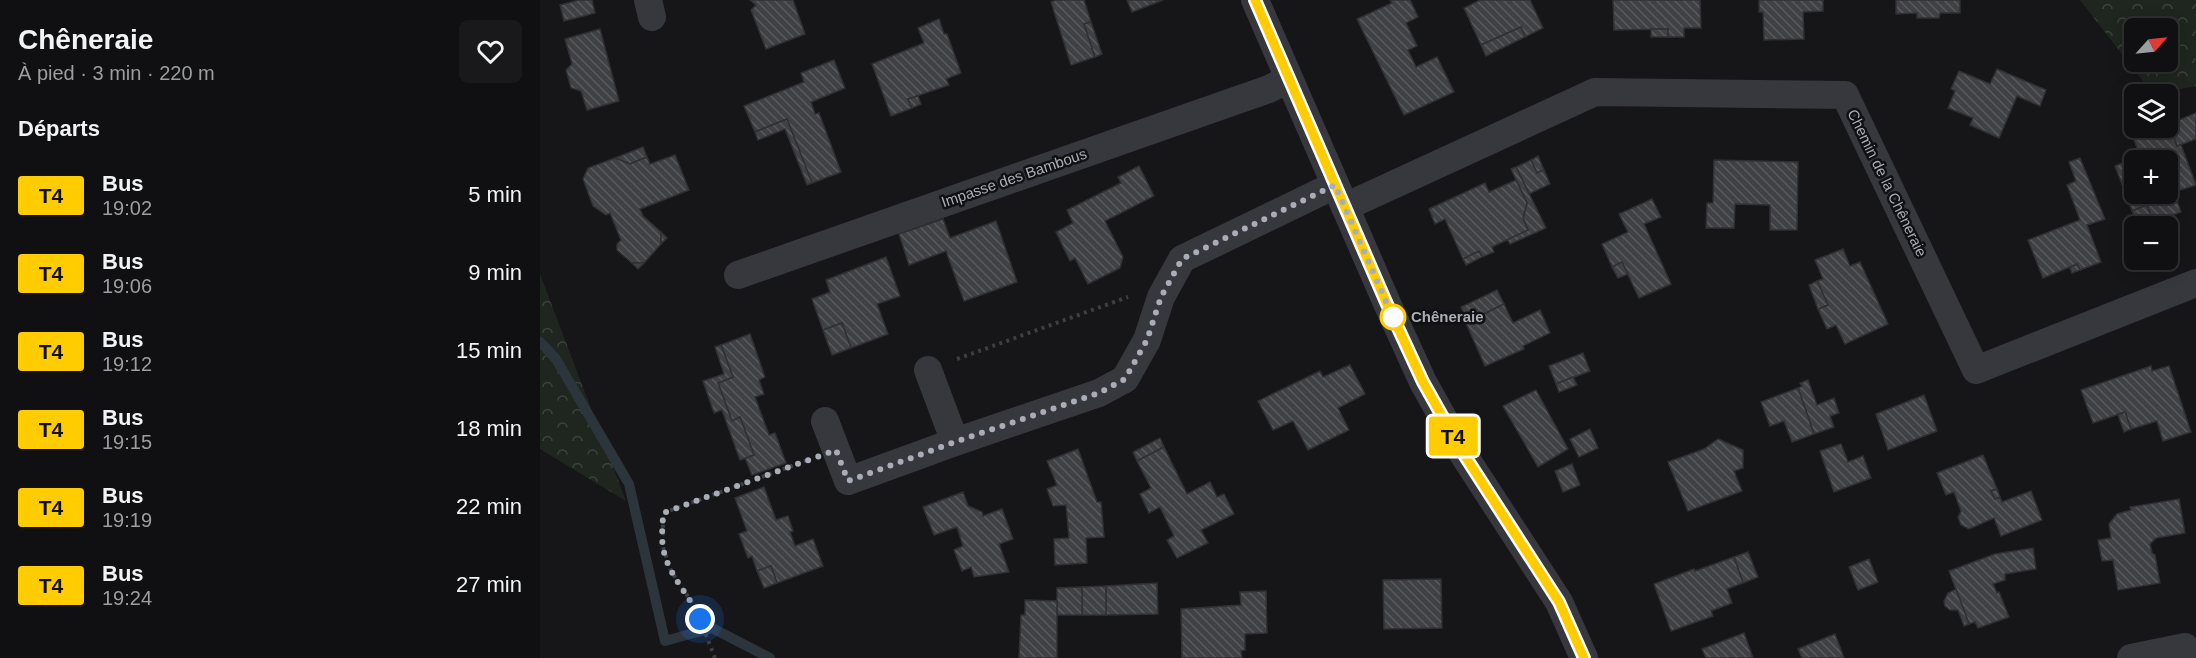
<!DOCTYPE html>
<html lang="fr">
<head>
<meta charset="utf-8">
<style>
  body { margin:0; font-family:Helvetica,sans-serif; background:#19191b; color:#f1f3f6; height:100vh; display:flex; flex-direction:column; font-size:22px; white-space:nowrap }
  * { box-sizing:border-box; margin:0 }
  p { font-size:20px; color:#9c9d9f }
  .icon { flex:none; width:33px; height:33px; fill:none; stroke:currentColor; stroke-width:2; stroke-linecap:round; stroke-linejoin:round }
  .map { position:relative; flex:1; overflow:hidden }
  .side { display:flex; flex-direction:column; background:#101012; width:540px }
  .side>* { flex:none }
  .badge { padding:0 12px; border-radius:4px; font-size:21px; line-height:39px }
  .needle { width:39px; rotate:63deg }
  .controls { position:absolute; left:1584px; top:18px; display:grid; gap:12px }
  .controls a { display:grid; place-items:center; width:54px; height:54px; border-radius:9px; background:#101012; box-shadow:0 3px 15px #0003,0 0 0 2px #303032; font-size:30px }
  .you { position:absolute; width:30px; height:30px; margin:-15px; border:4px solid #fff; border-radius:50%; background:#1a73e8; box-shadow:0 0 0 9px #1a73e833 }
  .map>.badge { position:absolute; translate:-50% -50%; box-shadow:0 0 0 3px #fff }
  h2 { padding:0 18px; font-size:22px; line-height:54px }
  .round { display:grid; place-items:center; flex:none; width:63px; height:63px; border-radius:9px; background:#19191b }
  .head { display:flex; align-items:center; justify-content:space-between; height:102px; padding:0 18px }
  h1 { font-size:28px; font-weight:800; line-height:45px }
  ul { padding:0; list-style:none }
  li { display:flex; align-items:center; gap:18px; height:78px; padding:0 18px }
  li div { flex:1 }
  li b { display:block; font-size:22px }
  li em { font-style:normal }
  li .badge { min-width:66px; font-weight:700; text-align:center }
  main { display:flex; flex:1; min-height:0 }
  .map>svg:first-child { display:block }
  .forest { fill:url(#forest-crowns); fill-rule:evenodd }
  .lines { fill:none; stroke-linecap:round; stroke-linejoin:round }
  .stream { stroke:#2c353c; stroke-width:10 }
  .building { fill:url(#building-back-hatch); stroke:#303034; stroke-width:1.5 }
  .path { stroke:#3d3f44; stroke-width:4; stroke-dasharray:3 4.5; stroke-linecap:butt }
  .minor { stroke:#37383d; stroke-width:28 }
  .line-casing { stroke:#fff; stroke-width:14 }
  .line { stroke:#fc0; stroke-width:9 }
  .walk { stroke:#a8adb8; stroke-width:6; stroke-dasharray:0 10.8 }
  .stop-dot { fill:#fff; stroke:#fc0; stroke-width:3 }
  .labels { text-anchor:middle; stroke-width:5; stroke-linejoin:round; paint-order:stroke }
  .street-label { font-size:15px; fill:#a8adb8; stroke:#111113 }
  .stop-label { font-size:15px; font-weight:bold; fill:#a8adb8; stroke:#111113; text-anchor:start }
</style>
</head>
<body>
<main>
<section class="side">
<div class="head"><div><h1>Chêneraie</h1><p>À pied · 3 min · 220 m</p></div><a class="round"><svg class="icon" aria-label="heart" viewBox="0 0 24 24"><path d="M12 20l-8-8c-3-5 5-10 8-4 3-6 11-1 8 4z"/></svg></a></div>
<h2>Départs</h2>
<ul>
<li><span class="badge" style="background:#fc0;color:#111">T4</span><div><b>Bus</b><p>19:02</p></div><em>5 min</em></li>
<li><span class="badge" style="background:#fc0;color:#111">T4</span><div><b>Bus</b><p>19:06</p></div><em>9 min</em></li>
<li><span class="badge" style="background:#fc0;color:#111">T4</span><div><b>Bus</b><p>19:12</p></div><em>15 min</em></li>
<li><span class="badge" style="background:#fc0;color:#111">T4</span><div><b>Bus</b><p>19:15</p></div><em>18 min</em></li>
<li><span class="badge" style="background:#fc0;color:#111">T4</span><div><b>Bus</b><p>19:19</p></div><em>22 min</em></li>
<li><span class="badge" style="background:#fc0;color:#111">T4</span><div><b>Bus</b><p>19:24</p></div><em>27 min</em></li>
</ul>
</section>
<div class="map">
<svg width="1656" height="658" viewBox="0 0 1656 658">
  <defs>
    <pattern id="forest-crowns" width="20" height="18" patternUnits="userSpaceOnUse" patternTransform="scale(1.5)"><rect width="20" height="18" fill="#1e261f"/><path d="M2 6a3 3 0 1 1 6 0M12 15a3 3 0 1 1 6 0" fill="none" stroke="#3c433d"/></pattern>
    <pattern id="building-back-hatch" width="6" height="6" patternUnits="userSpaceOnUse" patternTransform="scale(1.5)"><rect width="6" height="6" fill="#404145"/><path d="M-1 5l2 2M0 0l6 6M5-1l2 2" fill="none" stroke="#595a5e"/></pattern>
  </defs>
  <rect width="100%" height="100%" fill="#161618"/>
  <g class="forest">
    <path d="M1540 0H1656V86L1613 94ZM1594 28H1628V62H1594Z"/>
    <path d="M0 274 86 501 0 449Z"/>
  </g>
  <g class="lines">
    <path class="stream" d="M0 342 16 359 89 484 125 641 172 628 230 658"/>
  </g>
  <g class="building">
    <path d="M39 0H52L55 13 24 21 20 5Z"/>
    <path d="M210 0H253L265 34 226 49 211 10 216 5Z"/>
    <path d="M516 0H544L551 22 544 24 555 57 531 65 511 2Z"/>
    <path d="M587 0H623L592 12Z"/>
    <path d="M850 0H870L878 17 866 23 877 46 868 50 876 67 897 57 914 92 864 115 817 19 852 3Z"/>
    <path d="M940 0H990L1003 28 985 37 981 27 941 45 924 8Z"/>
    <path d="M1073 0H1160L1161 28H1144V37H1128V29L1074 30Z"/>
    <path d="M1219 0H1283V11L1263 12 1264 39 1224 40 1223 12H1219Z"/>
    <path d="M1356 0H1420V13H1400L1399 18H1377V13L1356 14Z"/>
    <path d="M399 19 404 34H407L421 73 406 79 409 85 368 99 372 108 351 116 332 64 384 43 378 28Z"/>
    <path d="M551 22 562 54 555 57 544 24Z"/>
    <path d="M981 27 985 37 946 56 941 45Z"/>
    <path d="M60 29 79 101 47 110 41 91 31 88 26 70 32 64 25 39Z"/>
    <rect x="1111" y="29" width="17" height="8"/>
    <path d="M294 60 305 88 271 102 275 114 279 113 301 172 272 183 247 119 215 132 204 106 264 82 261 73Z"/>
    <path d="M1457 69 1506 90 1500 106 1477 96 1459 138 1430 125 1433 118 1408 108 1415 91 1411 89 1419 71 1450 84Z"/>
    <path d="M378 96 381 104 372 108 368 99Z"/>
    <path d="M1656 113V139L1637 146 1629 124Z"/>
    <path d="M247 119 272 183 267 185 245 129 218 140 215 132Z"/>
    <path d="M1628 124 1637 146 1641 145 1656 185 1634 192 1641 212 1613 222 1607 205 1592 211 1583 187 1594 182V194H1628V160H1594V176L1588 161 1600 156 1593 137 1619 128H1628Z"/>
    <path d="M103 147 107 157 90 164 75 158Z"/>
    <path d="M135 155 149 190 100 209 103 216 121 232V244L104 263H92L77 250V244L81 240 70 213 66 215 53 206 43 179 48 168 75 158 90 164 107 157 110 164Z"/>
    <path d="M998 156 1004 170 997 173 991 160Z"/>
    <path d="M1540 158 1565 219 1547 225 1561 262 1540 270 1537 264 1503 278 1488 240 1540 220 1527 185 1536 181 1529 162Z"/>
    <path d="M991 160 997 173 1004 170 1010 184 989 194 976 167Z"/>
    <path d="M1174 160 1258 162 1257 230H1230V205L1195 204 1194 228H1166L1167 203H1173Z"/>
    <path d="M1588 161 1594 176V182L1583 187 1575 166Z"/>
    <path d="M599 166 614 196 565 221 583 257 580 268 548 284 535 258 530 261 516 232 533 223 527 210 581 183 578 177Z"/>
    <path d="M976 167 1006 228 970 244 967 239 988 230 983 218 987 203 971 169Z"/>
    <path d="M976 180 987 203 983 218 988 230 952 247 954 252 942 257 939 251 923 259 905 219 895 224 889 209 945 183 949 192Z"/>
    <path d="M1112 199 1121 217 1104 224 1131 284 1099 298 1082 262 1072 267 1062 244 1088 232 1079 214Z"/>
    <path d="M1607 205 1613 222 1598 226 1592 211Z"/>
    <path d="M403 219 410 238 456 221 477 282 424 301 406 251 369 265 359 234Z"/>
    <path d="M121 232 127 238 121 244Z"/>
    <path d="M1303 249 1310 266 1320 262 1348 324 1305 344 1296 325 1287 329 1278 309 1288 305 1277 281 1283 279 1275 260Z"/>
    <path d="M939 251 942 257 926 265 923 259Z"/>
    <path d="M346 257 360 296 337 304 348 334 311 348 302 323 283 330 272 299 290 292 286 280Z"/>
    <path d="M1082 262 1088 274 1078 278 1072 267Z"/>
    <path d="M92 263H104L98 269Z"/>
    <path d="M1537 264 1540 270 1532 273 1530 268Z"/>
    <path d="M1277 281 1288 305 1278 309 1269 285Z"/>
    <path d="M957 290 964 304 928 322 921 307Z"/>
    <path d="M964 304 973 323 1000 310 1010 333 983 346 984 349 945 366 926 323Z"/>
    <path d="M302 323 311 348 292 355 283 330Z"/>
    <path d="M210 334 225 377 219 380 224 394 215 397 229 435 235 433 246 463 212 475 205 458 214 455 200 417 192 421 178 383 193 377 181 345Z"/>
    <path d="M181 345 193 377 178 383 192 421 200 417 214 455 200 460 182 410 174 413 163 381 184 374 175 347Z"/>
    <path d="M1043 353 1050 371 1016 384 1009 366Z"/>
    <path d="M810 365 825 394 798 408 809 430 768 450 753 421 733 430 718 401 780 371 783 377Z"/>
    <path d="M1611 366 1612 371 1629 366 1651 432 1623 441 1617 421 1591 429 1585 412 1553 423 1541 390Z"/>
    <path d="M1033 377 1037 385 1019 392 1016 384Z"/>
    <path d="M1268 380 1277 405 1294 398 1299 413 1290 416 1294 427 1274 434 1258 388 1262 386 1260 383Z"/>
    <path d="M1258 388 1274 434 1252 442 1244 421 1230 426 1221 402Z"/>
    <path d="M996 390 1028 449 998 467 963 406Z"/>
    <path d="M1384 395 1397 431 1348 450 1336 414Z"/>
    <path d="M1585 412 1591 429 1584 432 1578 415Z"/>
    <path d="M1050 429 1058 448 1039 457 1030 439Z"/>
    <path d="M620 438 624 447 597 461 593 452Z"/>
    <path d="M1178 439 1203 450V468L1194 471 1202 491 1148 511 1128 462 1164 449Z"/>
    <path d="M1301 444 1308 462 1323 456 1331 478 1294 492 1280 451Z"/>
    <path d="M624 447 647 494 670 482 677 497 684 494 694 514 661 530 668 543 637 558 627 540 634 536 620 507 609 513 600 494 611 488 597 461Z"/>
    <path d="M538 449 557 502H561L564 537 546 538 547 563 515 565 514 539 529 538 526 505 513 506 507 489 517 485 507 461Z"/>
    <path d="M1443 455 1457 489 1451 491 1455 499 1460 497 1462 502 1491 491 1502 520 1461 536 1454 518 1429 529 1421 525 1418 517 1421 511 1414 492 1406 495 1397 473Z"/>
    <path d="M1032 464 1040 485 1023 492 1015 471Z"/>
    <path d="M224 487 236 520 248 516 253 531 250 532 255 546 273 539 283 566 237 583 231 566 217 571 212 556 208 558 199 534 207 531 195 498Z"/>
    <path d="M1457 489 1460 497 1455 499 1451 491Z"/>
    <path d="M423 492 428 506 442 512 443 516 462 509 473 539 459 544 469 572 434 577 431 567 422 571 414 550 423 546 417 527 394 535 383 507Z"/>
    <path d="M1639 499 1645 533 1616 538 1610 544 1612 553 1615 555 1620 583 1578 590 1573 560 1562 561 1558 540 1571 538 1569 524 1577 514 1591 510 1590 507Z"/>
    <path d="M1493 548 1496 569 1465 574V580L1453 584 1457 593 1459 592 1469 617 1438 628 1435 622 1429 624 1409 571 1455 554Z"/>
    <path d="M1208 552 1218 577 1203 583 1194 557Z"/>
    <path d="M1194 557 1203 583 1187 589 1192 603 1171 611 1173 616 1131 631 1114 584 1154 569 1155 571Z"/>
    <path d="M1329 559 1338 582 1318 590 1309 567Z"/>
    <path d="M231 566 237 583 224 588 217 571Z"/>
    <path d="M901 579 902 628 844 629 843 580Z"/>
    <path d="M617 583 618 614 566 615V586Z"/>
    <path d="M566 586V615H542V587Z"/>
    <path d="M542 587V615H517V588Z"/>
    <path d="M1416 589 1429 624 1424 626 1418 610H1410L1405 606 1404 601 1408 593Z"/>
    <path d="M726 591 727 633 705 634V650L701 651 702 658H642L641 609 701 605 700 592Z"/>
    <path d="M485 600 517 601V658H479L481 615H485Z"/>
    <path d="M1204 633 1213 658H1166L1162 649Z"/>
    <path d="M1295 634 1304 658H1262L1258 649Z"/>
  </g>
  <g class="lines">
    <g class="path">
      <path d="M417 359 588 297"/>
      <path d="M175 658 155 607 131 571 123 547V513L268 460"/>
    </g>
    <g class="minor">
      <path d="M108 0 112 17"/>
      <path d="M715 0 846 301 883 382 923 454 1019 602 1044 658"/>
      <path d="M805 207 1055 92 1305 95 1436 370 1656 283"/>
      <path d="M198 275 729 89 749 79"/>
      <path d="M388 370 415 442"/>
      <path d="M285 421 308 481 415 442 559 393 585 379 607 340 621 297 642 259 795 185"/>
      <path d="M1591 658 1645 647 1647 658"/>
    </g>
  </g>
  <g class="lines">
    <defs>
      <path id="line" d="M715 0 846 302 883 382 923 453 1019 602 1044 658"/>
    </defs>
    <use href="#line" class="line-casing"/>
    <use href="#line" class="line"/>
    <path class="walk" d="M160 619C149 594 127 574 123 547 121 536 123 524 123 513L296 450 308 481 415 442 559 393 585 379 607 340 621 297 642 259 795 185 855 322 853 317"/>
  </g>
  <circle class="stop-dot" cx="853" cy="317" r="12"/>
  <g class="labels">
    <g class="street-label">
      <text transform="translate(474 178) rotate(-19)" y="5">Impasse des Bambous</text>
      <text transform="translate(1347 183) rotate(64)" y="5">Chemin de la Chêneraie</text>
    </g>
    <g class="stop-label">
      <text x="871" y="322">Chêneraie</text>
    </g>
  </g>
</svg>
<div class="controls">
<a><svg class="needle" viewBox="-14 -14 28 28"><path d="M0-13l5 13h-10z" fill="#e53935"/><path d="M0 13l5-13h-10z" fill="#9c9d9f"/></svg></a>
<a><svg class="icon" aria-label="layers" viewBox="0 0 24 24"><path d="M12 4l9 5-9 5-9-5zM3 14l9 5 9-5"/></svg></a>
<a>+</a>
<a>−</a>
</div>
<div class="you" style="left:160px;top:619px"></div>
<b class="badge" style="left:913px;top:436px;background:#fc0;color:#111">T4</b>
</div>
</main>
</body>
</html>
